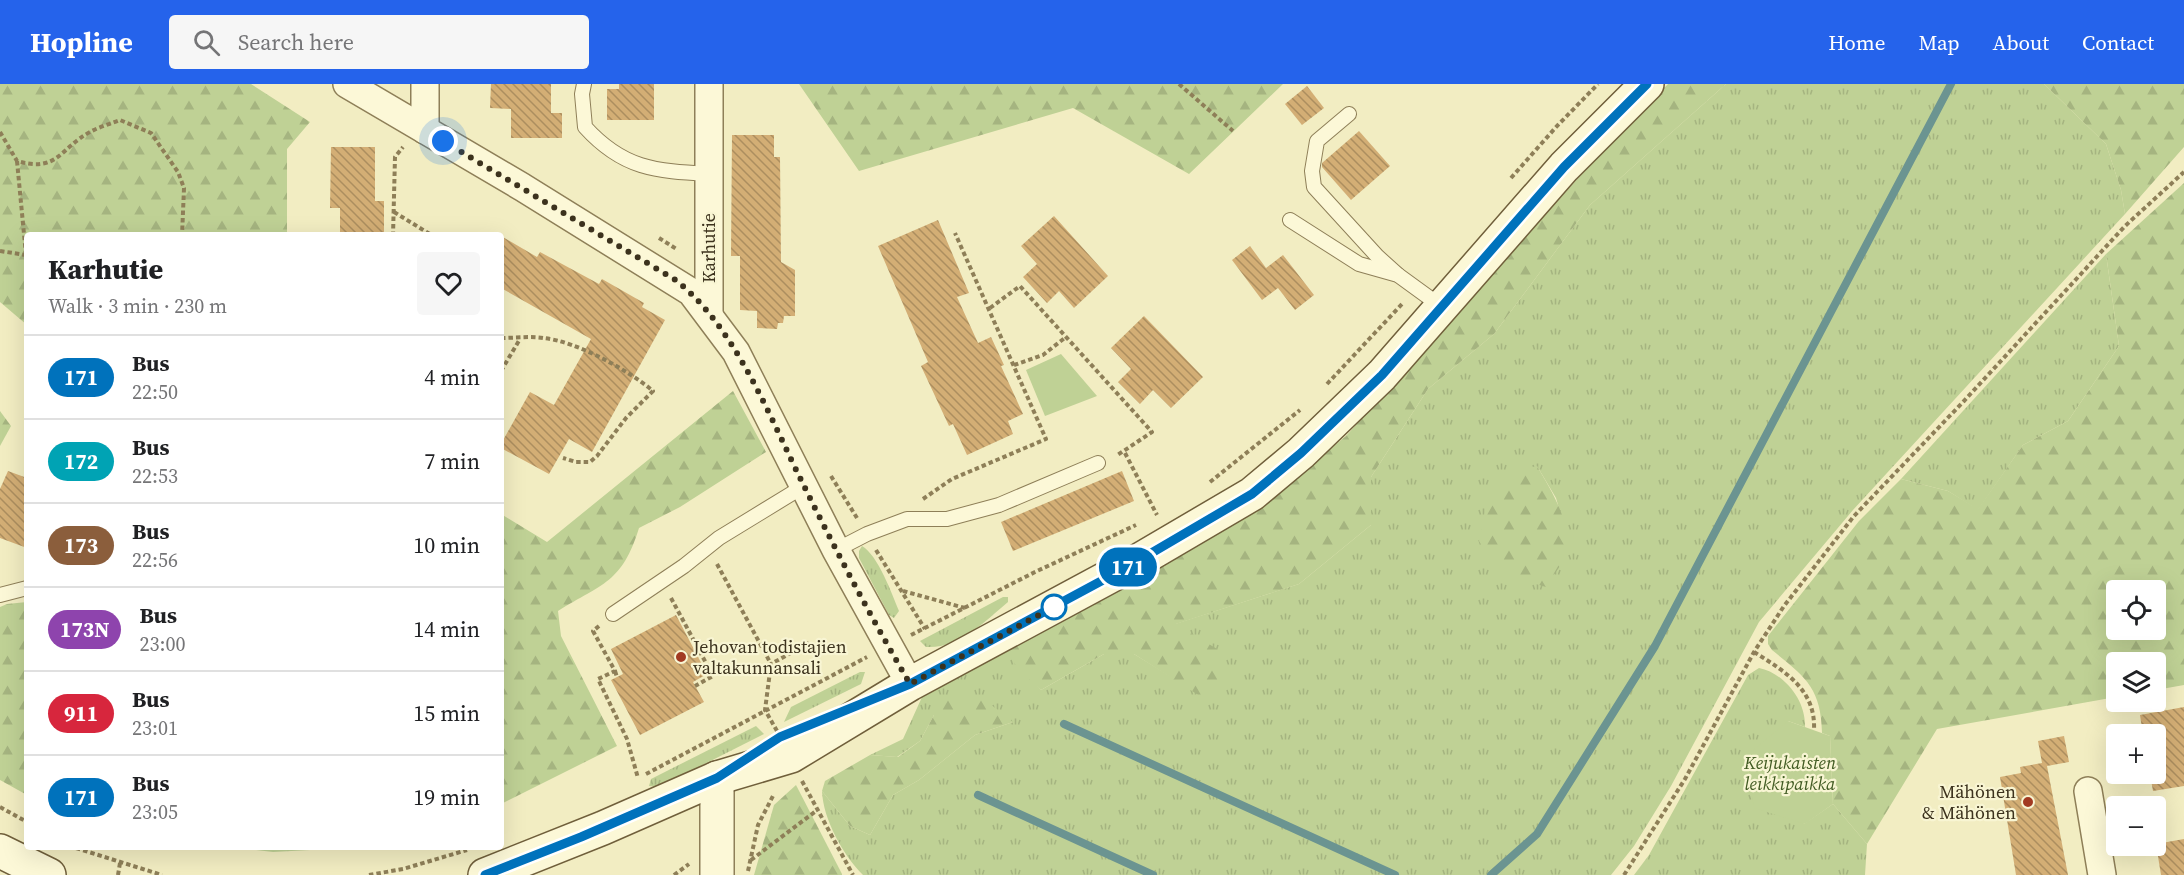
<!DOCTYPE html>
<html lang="en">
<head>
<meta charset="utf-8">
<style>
  body { margin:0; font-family:"Source Serif 4",serif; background:#f6f6f6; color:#202124; height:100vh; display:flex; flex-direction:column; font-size:22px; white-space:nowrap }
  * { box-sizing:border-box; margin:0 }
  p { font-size:20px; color:#757577 }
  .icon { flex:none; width:33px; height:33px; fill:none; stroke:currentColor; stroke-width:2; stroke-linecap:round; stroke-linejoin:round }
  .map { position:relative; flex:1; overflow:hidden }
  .details { position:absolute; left:24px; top:148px; width:480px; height:618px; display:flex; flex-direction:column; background:#fff; border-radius:6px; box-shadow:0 6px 24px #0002 }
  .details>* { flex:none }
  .badge { padding:0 12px; border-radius:20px; font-size:21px; line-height:39px }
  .buttons { position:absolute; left:2106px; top:496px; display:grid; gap:12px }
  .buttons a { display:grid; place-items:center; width:60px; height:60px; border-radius:6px; background:#fff; box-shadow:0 6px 24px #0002; font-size:30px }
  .you { position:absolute; width:30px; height:30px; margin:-15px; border:4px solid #fff; border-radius:50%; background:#1a73e8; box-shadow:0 0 0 9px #1a73e833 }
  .map>.badge { position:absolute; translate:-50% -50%; box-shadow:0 0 0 3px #fff }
  .round { display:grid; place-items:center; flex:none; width:63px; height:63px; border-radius:6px; background:#f6f6f6 }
  .summary { display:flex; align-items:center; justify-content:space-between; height:102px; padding:0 24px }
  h1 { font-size:28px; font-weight:800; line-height:45px }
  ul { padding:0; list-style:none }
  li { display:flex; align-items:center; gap:18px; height:84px; padding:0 24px; border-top:2px solid #e0e0e0 }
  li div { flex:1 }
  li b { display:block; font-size:22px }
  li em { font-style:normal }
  li .badge { min-width:66px; font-weight:700; text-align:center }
  header { display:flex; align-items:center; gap:36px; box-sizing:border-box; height:84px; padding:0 30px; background:#2563eb; color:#fff }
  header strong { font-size:28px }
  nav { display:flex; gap:33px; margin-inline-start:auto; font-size:21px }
  .search { width:420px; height:54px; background:#f6f6f6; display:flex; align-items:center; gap:15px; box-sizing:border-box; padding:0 21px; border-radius:6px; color:#757577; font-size:22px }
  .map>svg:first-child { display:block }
  .grass { fill:url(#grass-tufts); fill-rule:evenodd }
  .forest { fill:url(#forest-firs); fill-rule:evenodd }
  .park { fill:#bfd195 }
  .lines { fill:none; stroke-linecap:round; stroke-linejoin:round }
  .stream { stroke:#6b9491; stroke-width:8 }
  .building { fill:url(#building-back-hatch) }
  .service-casing { stroke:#8e7f58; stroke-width:16 }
  .minor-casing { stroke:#8e7f58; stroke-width:30 }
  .tertiary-casing { stroke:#8e7f58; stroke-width:36 }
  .secondary-casing { stroke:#705f3b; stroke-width:36 }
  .path { stroke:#8e7f58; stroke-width:4; stroke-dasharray:4.5 3; stroke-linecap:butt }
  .service { stroke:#fcf8d7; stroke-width:14 }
  .minor { stroke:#fcf8d7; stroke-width:27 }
  .tertiary { stroke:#fcf8d7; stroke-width:33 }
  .secondary { stroke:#fcf8d7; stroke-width:33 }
  .line-casing { stroke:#fff; stroke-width:14 }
  .line { stroke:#0072bc; stroke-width:9 }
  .walk { stroke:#3c321d; stroke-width:6; stroke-dasharray:0 10.8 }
  .stop-dot { fill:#fff; stroke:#0072bc; stroke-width:3 }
  .poi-dot { fill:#a23a22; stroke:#f8f5d3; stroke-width:2 }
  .labels { text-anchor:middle; stroke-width:4.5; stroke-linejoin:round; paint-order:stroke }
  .street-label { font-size:18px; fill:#3c321d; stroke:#f8f5d3 }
  .poi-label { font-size:18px; fill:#3c321d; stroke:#f8f5d3; text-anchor:start }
  .park-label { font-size:18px; font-style:italic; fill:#415b22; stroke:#f8f5d3 }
</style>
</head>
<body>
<header>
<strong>Hopline</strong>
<div class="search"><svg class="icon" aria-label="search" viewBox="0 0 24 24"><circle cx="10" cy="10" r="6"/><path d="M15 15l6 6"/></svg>Search here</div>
<nav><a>Home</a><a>Map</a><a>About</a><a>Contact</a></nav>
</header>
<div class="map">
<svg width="2184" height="791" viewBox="0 0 2184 791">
  <defs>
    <pattern id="grass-tufts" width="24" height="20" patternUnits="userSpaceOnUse" patternTransform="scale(1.5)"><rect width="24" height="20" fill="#bfd195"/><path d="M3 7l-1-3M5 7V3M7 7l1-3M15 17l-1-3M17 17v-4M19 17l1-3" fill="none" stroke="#a5b480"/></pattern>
    <pattern id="forest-firs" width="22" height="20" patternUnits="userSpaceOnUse" patternTransform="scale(1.5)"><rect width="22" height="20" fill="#bfd195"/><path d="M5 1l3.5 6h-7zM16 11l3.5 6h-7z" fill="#a5b480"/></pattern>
    <pattern id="building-back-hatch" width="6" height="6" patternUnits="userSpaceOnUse" patternTransform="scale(1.5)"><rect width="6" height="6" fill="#d3ae75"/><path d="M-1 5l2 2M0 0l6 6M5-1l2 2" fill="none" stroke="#ac8e5f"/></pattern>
  </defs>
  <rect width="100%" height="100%" fill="#f2edc2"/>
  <g class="grass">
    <path d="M1726 0H2044L2106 60 2121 106 2125 130 1853 426 1759 538 1671 702 1634 762 1611 791H863C843 771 823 735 822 707L850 742 870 751 893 711 919 696 975 651 1013 638 934 631 920 657 897 673 870 671 903 655 922 613 1006 565 1041 606 1104 570H1134L1204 613 1175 540 1299 500 1371 441V393L1428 305 1494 250 1590 121ZM1537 382 1556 414 1565 445Z"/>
    <path d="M2106 170 2119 262 2068 337 2023 361 1978 426 1948 407 1901 395Z"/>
    <path d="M862 462C878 471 892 510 899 527L894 534 889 531 859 474V467Z"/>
    <path d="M1003 513H1008V518C984 538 959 565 926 563L920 557Z"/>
    <path d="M1759 584C1784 589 1806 616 1805 643L1788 637 1804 740 1833 720 1867 760 1865 791H1634L1649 771 1748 591Z"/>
    <path d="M860 588H865L861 600 784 638 791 623Z"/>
    <path d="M756 642 764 650 659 703 649 702 651 695Z"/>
  </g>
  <g class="forest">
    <path d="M0 0H251L310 38 287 65V151L27 152V241L0 218Z"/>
    <path d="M799 0H1283L1189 90 1073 24 859 87Z"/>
    <path d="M1668 0H1726L1590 121 1494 250 1428 305 1371 393V441L1299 500 1176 540 1217 565 1222 597 1203 614 1134 570H1104L1041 606 1018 585 1006 565 1282 405 1346 352 1580 92Z"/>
    <path d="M2044 0H2184V63L2125 130 2121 106 2106 60Z"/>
    <path d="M2184 99V601L2156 606V579H2116V613L1937 645 1867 760 1833 720 1830 652 1822 649C1821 603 1805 593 1772 566L1768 560V552L1859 437 1901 395 1948 407 1978 425 2023 361 2068 337 2119 262 2106 170ZM2116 507H2156V546H2116Z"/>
    <path d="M733 307 766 368 680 423 639 444C622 499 603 499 558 527L561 552 617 662 501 720V430L547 458Z"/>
    <path d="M0 327 11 342 0 362Z"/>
    <path d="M1537 382C1551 406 1570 436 1567 466 1566 477 1552 492 1546 503L1498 489 1479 457 1488 414 1511 388Z"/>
    <path d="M27 518V711L0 696V523L7 520Z"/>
    <path d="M950 612 985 616 1013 638 975 651 919 696 893 711 870 751 850 742 822 707 825 697 870 671 898 673 920 657 934 631Z"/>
    <path d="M796 701 842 790V791H754L774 721Z"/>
    <path d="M240 764H347L273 768Z"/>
  </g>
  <g class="park">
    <path d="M1061 270 1097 312 1045 332 1026 286Z"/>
    <path d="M1788 637 1830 652 1833 720 1805 740 1754 724 1745 673Z"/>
  </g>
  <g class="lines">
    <g class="stream">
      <path d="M1064 640 1395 791"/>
      <path d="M978 711 1153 791"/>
      <path d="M1491 791 1537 750 1655 562 1951 0"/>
    </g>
  </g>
  <g class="building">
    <path d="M491 0H551V29H562V54H511V25L490 24Z"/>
    <path d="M619 0H654V36H607V5H619Z"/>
    <path d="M1307 2 1324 24 1302 41 1285 20Z"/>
    <path d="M1359 47 1390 82 1351 116 1322 83V79Z"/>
    <path d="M732 51H774V73H780L781 178 795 186V232H784L783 239H778L777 245 757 244V227L740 226V172H731Z"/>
    <path d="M331 63H375V117H384V152H340V124H330Z"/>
    <path d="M1054 132 1108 192 1074 224 1059 207 1047 219 1023 193 1037 180 1021 162Z"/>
    <path d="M938 136 969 209 957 213 978 259 991 253 1004 281 1001 282 1023 330 1008 337 1013 350 967 371 953 340 949 342 921 282 928 278 878 162Z"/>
    <path d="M501 152 537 173 540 168 599 200 602 195 644 219 642 223 665 236 592 368 569 355 549 390 501 364V360L530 308 554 321 591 255 501 204Z"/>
    <path d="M1250 162 1266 184 1283 171 1314 211 1295 226 1278 204 1262 216 1232 176Z"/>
    <path d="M1144 232 1203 293 1171 324 1153 306 1140 320 1118 298 1131 285 1111 264Z"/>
    <path d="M8 387 27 394V464L0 454V405Z"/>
    <path d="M1122 387 1134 417 1013 467 1001 438Z"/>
    <path d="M676 531 707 590 693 598 704 618 640 651 611 596 623 590 611 565Z"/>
    <path d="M2184 623V702L2153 707 2150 690H2156V651H2143L2140 631Z"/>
    <path d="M2064 652 2069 678 2047 682 2068 791H2016L2000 693 2021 689 2020 683 2042 679 2038 657Z"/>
    <path d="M2184 755V791H2161L2156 760Z"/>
  </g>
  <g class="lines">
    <defs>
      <g id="service">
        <path d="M584 0 582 10 585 43C623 85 655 87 709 90"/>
        <path d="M1349 30 1317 57 1312 87 1314 103 1377 172 1398 191"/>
        <path d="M1290 136 1359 180 1398 191 1442 223"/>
        <path d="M836 466 867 450 907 435H947L999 421 1098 379"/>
        <path d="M0 511 27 504"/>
        <path d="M613 530 684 482 719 454 804 402"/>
      </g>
      <g id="minor">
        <path d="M347 0 522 103 691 208 736 268 836 466 910 600"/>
        <path d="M425 0V46"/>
        <path d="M709 0V231"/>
        <path d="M2088 707 2102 791"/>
      </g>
      <path id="tertiary" d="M717 791V694"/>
      <g id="secondary">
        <path d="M0 767 49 791"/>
        <path d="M485 791 603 744 717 694 791 672 910 600 1131 481 1252 410 1301 369 1382 291 1564 83 1647 0"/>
      </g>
    </defs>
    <use href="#service" class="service-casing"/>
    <use href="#minor" class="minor-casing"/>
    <use href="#tertiary" class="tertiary-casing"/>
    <use href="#secondary" class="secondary-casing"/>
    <g class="path">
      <path d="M1179 0 1233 47"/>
      <path d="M0 48 17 77C58 89 60 64 90 48 99 43 110 40 120 36L151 49 178 88 184 104 182 152"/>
      <path d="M17 77 26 171"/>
      <path d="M1511 94 1557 42 1598 0"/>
      <path d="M394 128 433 152"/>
      <path d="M393 152 395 73 403 63"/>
      <path d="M659 154 678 166"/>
      <path d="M0 167 26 171"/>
      <path d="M990 224 1020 202 1152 348 1116 372"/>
      <path d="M501 254C515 254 530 252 543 254 576 257 628 286 653 307L626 334 597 372 590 378H576L563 374"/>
      <path d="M1014 281 1043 271 1066 253"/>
      <path d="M501 287 520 255"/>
      <path d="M1327 300 1402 220"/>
      <path d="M1125 369 1157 431"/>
      <path d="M831 392 857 434"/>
      <path d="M1210 398 1300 326"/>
      <path d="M923 415 952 395 1046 355 955 149"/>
      <path d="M876 466 925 545"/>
      <path d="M717 480 771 580"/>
      <path d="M903 507 965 524"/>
      <path d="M671 514 713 592 695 602"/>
      <path d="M599 542 593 547 615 587 598 595 627 655 638 694"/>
      <path d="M911 551 1035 488 1136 441"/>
      <path d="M1754 568C1784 587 1816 605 1814 646"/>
      <path d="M615 587 617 593"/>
      <path d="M777 647 765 626 771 580 809 559"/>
      <path d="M646 690 867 573"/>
      <path d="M802 697 853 791"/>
      <path d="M0 723 27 738"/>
      <path d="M76 764 162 791"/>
      <path d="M751 776 816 727"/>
      <path d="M748 787 758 741 774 710"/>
      <path d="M118 791 120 779"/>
      <path d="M369 791 403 785 467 766"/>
      <path d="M674 791 689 780"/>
      <path d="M1624 791 1685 695 1754 568 1784 522 1854 432 1964 317 2125 142 2184 88"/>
    </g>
    <use href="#service" class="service"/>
    <use href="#minor" class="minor"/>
    <use href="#tertiary" class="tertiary"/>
    <use href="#secondary" class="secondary"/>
  </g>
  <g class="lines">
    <defs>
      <path id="line" d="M485 791 581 753 717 694 780 653 910 600 1131 481 1252 410 1301 369 1382 291 1564 83 1647 0"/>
    </defs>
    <use href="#line" class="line-casing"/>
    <use href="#line" class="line"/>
    <path class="walk" d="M443 57 674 195C735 241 770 334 804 402 837 469 872 535 910 600L1054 523"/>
  </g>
  <circle class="stop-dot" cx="1054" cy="523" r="12"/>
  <g class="poi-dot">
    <circle cx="681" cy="573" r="6"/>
    <circle cx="2028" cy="718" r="6"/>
  </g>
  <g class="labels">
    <g class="street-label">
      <text transform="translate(709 164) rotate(-90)" y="6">Karhutie</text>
    </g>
    <g class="poi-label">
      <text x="693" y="569">Jehovan todistajien<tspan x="693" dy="21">valtakunnansali</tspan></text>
      <text x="2016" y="714" text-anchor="end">Mähönen<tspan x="2016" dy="21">&amp; Mähönen</tspan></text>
    </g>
    <g class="park-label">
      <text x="1790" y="685">Keijukaisten<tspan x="1790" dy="21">leikkipaikka</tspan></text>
    </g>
  </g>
</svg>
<div class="buttons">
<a><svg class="icon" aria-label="locate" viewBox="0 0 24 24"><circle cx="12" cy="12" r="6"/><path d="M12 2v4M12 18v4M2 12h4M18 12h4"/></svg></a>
<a><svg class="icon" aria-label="layers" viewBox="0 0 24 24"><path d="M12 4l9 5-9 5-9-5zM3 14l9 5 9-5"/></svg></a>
<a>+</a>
<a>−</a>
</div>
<div class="you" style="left:443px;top:57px"></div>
<b class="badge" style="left:1128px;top:483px;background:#0072bc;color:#fff">171</b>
<section class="details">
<div class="summary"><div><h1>Karhutie</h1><p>Walk · 3 min · 230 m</p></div><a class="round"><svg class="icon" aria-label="heart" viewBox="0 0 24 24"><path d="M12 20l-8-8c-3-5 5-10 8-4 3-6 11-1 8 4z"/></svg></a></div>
<ul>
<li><span class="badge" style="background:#0072bc;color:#fff">171</span><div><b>Bus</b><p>22:50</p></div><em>4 min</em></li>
<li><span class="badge" style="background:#00a3b4;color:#fff">172</span><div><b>Bus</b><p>22:53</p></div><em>7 min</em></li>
<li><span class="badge" style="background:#8b5e3c;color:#fff">173</span><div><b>Bus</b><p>22:56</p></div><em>10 min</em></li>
<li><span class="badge" style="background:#8e44ad;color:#fff">173N</span><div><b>Bus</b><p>23:00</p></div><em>14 min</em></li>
<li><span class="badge" style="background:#d7263d;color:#fff">911</span><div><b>Bus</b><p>23:01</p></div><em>15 min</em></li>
<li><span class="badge" style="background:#0072bc;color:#fff">171</span><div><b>Bus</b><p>23:05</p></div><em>19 min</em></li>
</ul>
</section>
</div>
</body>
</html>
